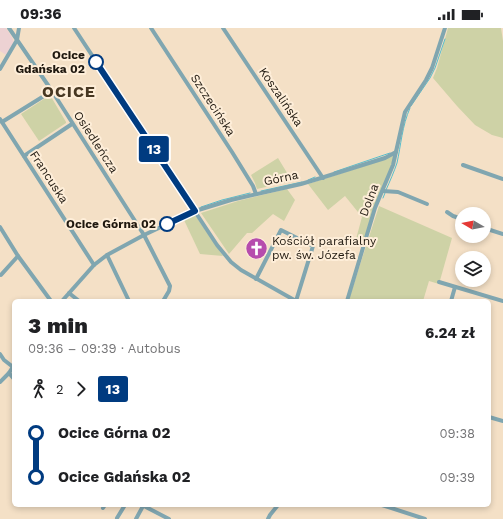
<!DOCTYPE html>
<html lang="pl">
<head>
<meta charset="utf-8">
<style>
  body { margin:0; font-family:"Work Sans",sans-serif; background:#f2f2f2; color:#202124; height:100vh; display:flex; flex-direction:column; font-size:15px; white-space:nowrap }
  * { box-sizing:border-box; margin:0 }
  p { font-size:13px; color:#757577 }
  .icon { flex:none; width:22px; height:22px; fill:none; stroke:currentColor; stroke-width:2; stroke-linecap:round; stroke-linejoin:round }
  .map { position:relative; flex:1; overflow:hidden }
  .panel { position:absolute; left:12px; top:271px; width:479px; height:208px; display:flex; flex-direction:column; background:#fff; border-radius:6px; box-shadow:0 2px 6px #0003 }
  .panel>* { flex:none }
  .badge { padding:0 8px; border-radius:3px; font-size:14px; line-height:26px }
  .needle { width:26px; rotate:280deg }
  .controls { position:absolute; left:455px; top:179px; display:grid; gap:8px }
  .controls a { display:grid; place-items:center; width:36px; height:36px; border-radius:50%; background:#fff; box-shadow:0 2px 6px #0003; font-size:20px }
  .map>.badge { position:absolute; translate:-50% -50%; box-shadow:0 0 0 2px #fff }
  .legs { display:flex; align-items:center; gap:6px; height:44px; padding:0 16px; font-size:13px }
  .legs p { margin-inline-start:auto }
  .summary { display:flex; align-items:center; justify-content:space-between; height:68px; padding:0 16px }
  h1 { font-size:22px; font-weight:800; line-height:30px }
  ul { padding:0 16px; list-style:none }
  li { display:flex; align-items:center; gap:14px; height:44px; font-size:15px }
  li i { display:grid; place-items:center; width:6px; height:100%; margin:0 5px; background:currentColor }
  li i::after { content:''; width:10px; height:10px; margin:-5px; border:3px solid; border-radius:50%; background:#fff }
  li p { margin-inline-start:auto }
  li:first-child i { background:linear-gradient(#0000 50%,currentColor 0) }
  li:last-child i { background:linear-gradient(currentColor 50%,#0000 0) }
  .status { display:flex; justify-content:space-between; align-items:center; height:28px; padding:0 20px; background:#fff; direction:ltr }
  .status svg { height:11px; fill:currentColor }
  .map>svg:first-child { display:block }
  .commercial { fill:#edd2d3 }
  .green { fill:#ced2a6 }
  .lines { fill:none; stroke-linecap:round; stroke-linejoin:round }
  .stream { stroke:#57becc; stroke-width:1 }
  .minor { stroke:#80a6b0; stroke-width:4 }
  .line-1-casing { stroke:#fff; stroke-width:9 }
  .line-1 { stroke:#003b80; stroke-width:6 }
  .stop-1-dot { fill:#fff; stroke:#003b80; stroke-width:2 }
  .labels { text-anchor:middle; stroke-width:4; stroke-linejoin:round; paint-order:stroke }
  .stop-label { font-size:12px; font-weight:bold; fill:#1f180f; stroke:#feeed9; text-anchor:end }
  .street-label { font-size:12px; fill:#1f180f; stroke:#feeed9 }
  .poi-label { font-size:12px; fill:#1f180f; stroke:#feeed9; text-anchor:start }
  .district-label { font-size:16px; font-weight:bold; letter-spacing:1px; fill:#473722; stroke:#feeed9 }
</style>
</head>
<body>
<div class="status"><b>09:36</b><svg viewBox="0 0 49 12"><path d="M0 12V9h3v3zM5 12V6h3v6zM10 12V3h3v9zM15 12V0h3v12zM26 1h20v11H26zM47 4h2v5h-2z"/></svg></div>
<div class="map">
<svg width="503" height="491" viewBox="0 0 503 491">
  <rect width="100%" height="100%" fill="#f4e0c6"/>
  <path class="commercial" d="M0 0H6L12 9 14 14 6 27 0 23Z"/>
  <g class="green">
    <path d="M448 0H501L503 13V110L492 107 475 97 457 78 433 50 437 40Z"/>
    <path d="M50 67 66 94V95L39 113 21 86Z"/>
    <path d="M395 126 362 221 356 211 362 189 345 168 328 182 308 156 377 134Z"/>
    <path d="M278 130 292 153 257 161 255 155 251 147Z"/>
    <path d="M287 161 295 172 284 193 273 186 252 205H247L229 226 201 185 238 173Z"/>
    <path d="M379 178 452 210 439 256 429 253 423 273H355L349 271Z"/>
    <path d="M195 187 223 228 200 226 184 192Z"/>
  </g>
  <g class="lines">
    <g class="stream">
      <path d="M411 78 430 50 435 40 445 11"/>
      <path d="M334 144 384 127 390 125"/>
      <path d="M308 152 315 149"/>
      <path d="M386 162C390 153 394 144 397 135 401 117 402 98 410 80"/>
      <path d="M261 163 302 154"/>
      <path d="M383 170 385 165"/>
      <path d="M201 179 222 172 250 165"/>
    </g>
    <g class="minor">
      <path d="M9 0 52 63 144 207 170 258 169 263 163 273"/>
      <path d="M74 0 217 217 231 234 241 242 296 273"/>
      <path d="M151 0 232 124 253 158 256 166"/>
      <path d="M223 0 323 150"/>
      <path d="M0 41 17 12 19 0"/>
      <path d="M0 91 94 237"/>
      <path d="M2 94 52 63"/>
      <path d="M24 128 72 96"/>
      <path d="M463 137 503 151"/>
      <path d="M383 163 398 164 427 176"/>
      <path d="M447 184 453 188 462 191"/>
      <path d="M0 199 18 228 51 273"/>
      <path d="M484 200 503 206"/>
      <path d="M107 227 129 273"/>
      <path d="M1 247 18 228"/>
      <path d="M256 251 281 202 313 218 296 273"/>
      <path d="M439 254 503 273"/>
      <path d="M69 265 79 273"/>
      <path d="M62 273 94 237 107 227 144 207 195 183 231 172 301 156 321 150 385 130 396 124"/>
      <path d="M347 273 375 180 393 137 402 97 405 84 426 52 432 40 445 0"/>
      <path d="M451 273 455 259"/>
      <path d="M0 326 4 332 13 339"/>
      <path d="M9 345 14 351"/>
      <path d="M0 354 9 345 14 337"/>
      <path d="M489 389 503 393"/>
      <path d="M142 477 169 491"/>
      <path d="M382 477 425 491"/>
      <path d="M103 480 105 477"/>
      <path d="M117 490 125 477"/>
      <path d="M136 491 143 478"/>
      <path d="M268 491 270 487 278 477"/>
    </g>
  </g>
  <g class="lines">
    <defs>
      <path id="line-1" d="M96 34 195 183 167 196"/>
    </defs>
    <use href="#line-1" class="line-1-casing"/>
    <use href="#line-1" class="line-1"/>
  </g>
  <defs>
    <symbol id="church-disc" viewBox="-11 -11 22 22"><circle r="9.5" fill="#b64cad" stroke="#feeed9"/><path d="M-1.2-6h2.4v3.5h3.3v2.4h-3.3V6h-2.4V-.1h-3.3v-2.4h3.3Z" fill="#fff"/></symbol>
  </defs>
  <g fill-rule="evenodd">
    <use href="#church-disc" x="244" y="208" width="25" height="25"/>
  </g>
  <g class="stop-1-dot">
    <circle cx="96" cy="34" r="7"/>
    <circle cx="167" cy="196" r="7"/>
  </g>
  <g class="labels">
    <g class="stop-label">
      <text x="85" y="31">Ocice<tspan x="85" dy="14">Gdańska 02</tspan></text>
      <text x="156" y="200">Ocice Górna 02</text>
    </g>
    <g class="street-label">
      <text transform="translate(281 69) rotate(56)" y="4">Koszalińska</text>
      <text transform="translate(213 77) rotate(57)" y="4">Szczecińska</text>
      <text transform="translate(96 114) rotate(57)" y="4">Osiedleńcza</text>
      <text transform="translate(49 149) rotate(57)" y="4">Francuska</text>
      <text transform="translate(281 150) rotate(-12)" y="4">Górna</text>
      <text transform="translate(369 172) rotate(-69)" y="4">Dolna</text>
    </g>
    <g class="poi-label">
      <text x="272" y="217">Kościół parafialny<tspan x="272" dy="14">pw. św. Józefa</tspan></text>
    </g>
    <g class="district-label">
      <text x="69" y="69">OCICE</text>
    </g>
  </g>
</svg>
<div class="controls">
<a><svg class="needle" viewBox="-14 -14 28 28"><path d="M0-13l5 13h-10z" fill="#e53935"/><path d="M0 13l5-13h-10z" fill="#757577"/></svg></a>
<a><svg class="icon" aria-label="layers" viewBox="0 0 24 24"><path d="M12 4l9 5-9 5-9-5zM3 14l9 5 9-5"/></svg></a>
</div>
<b class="badge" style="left:154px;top:121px;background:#003b80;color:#fff">13</b>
<section class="panel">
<div class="summary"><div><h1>3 min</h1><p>09:36 – 09:39 · Autobus</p></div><b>6.24 zł</b></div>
<div class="legs"><svg class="icon" aria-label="walk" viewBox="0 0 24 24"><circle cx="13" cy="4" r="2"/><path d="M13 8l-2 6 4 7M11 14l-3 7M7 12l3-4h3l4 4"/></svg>2<svg class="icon" aria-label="forward" viewBox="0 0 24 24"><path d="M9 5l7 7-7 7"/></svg><b class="badge" style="background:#003b80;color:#fff">13</b></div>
<ul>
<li><i style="color:#003b80"></i><b>Ocice Górna 02</b><p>09:38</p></li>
<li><i style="color:#003b80"></i><b>Ocice Gdańska 02</b><p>09:39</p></li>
</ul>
</section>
</div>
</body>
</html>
